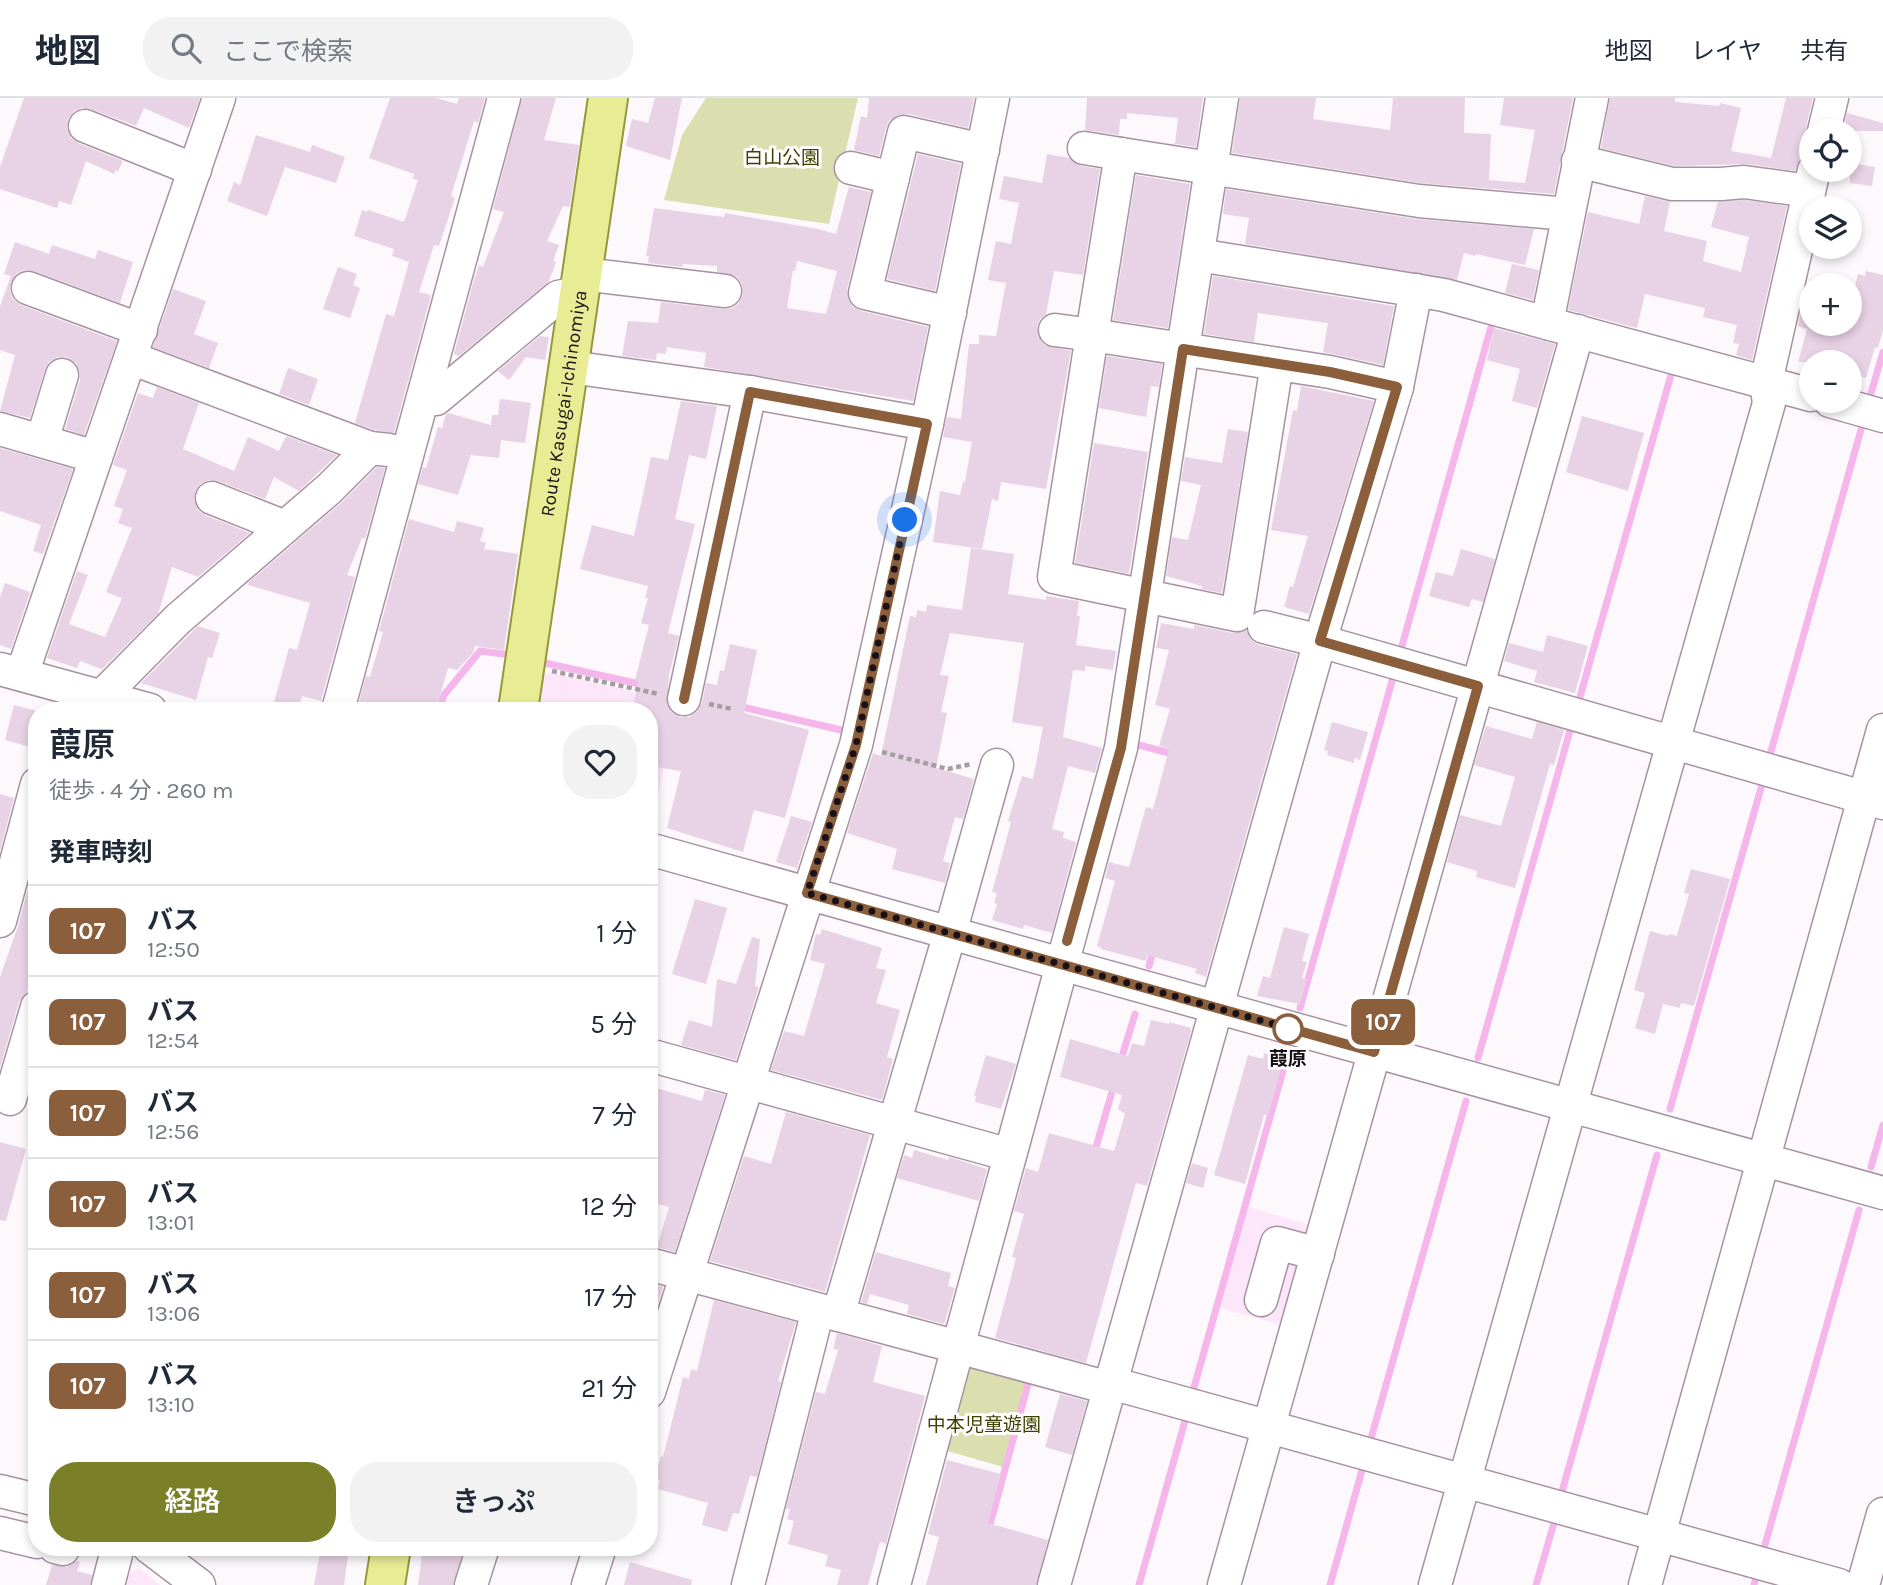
<!DOCTYPE html>
<html lang="ja">
<head>
<meta charset="utf-8">
<style>
  body { margin:0; font-family:Karla,"Noto Sans JP",sans-serif; background:#f2f2f3; color:#1f2937; height:100vh; display:flex; flex-direction:column; font-size:26px; white-space:nowrap }
  * { box-sizing:border-box; margin:0 }
  p { font-size:23px; color:#747a83 }
  .icon { flex:none; width:38px; height:38px; fill:none; stroke:currentColor; stroke-width:2; stroke-linecap:round; stroke-linejoin:round }
  .map { position:relative; flex:1; overflow:hidden }
  .side { position:absolute; left:28px; top:604px; width:630px; height:854px; display:flex; flex-direction:column; background:#fff; border-radius:28px; box-shadow:0 4px 10px #0003 }
  .side>* { flex:none }
  .badge { padding:0 14px; border-radius:10px; font-size:24px; line-height:46px }
  .tools { position:absolute; left:1799px; top:21px; display:grid; gap:14px }
  .tools a { display:grid; place-items:center; width:63px; height:63px; border-radius:50%; background:#fff; box-shadow:0 4px 10px #0003; font-size:35px }
  .you { position:absolute; width:35px; height:35px; margin:-18px; border:5px solid #fff; border-radius:50%; background:#1a73e8; box-shadow:0 0 0 10px #1a73e833 }
  .map>.badge { position:absolute; translate:-50% -50%; box-shadow:0 0 0 4px #fff }
  h2 { padding:0 21px; font-size:26px; line-height:63px }
  .round { display:grid; place-items:center; flex:none; width:74px; height:74px; border-radius:28px; background:#f2f2f3 }
  .overview { display:flex; align-items:center; justify-content:space-between; height:119px; padding:0 21px }
  h1 { font-size:33px; font-weight:600; line-height:52px }
  .cta { display:flex; gap:14px; margin-top:auto; padding:14px 21px }
  .cta a { flex:1; height:80px; border-radius:28px; background:#7b7f28; color:#fff; font-size:28px; font-weight:600; line-height:80px; text-align:center }
  .cta a+a { background:#f2f2f3; color:#1f2937 }
  ul { padding:0; list-style:none }
  li { display:flex; align-items:center; gap:21px; height:91px; padding:0 21px; border-top:2px solid #e0e1e3 }
  li div { flex:1 }
  li b { display:block; font-size:26px }
  li em { font-style:normal }
  li .badge { min-width:77px; font-weight:700; text-align:center }
  header { display:flex; align-items:center; gap:42px; box-sizing:border-box; height:98px; padding:0 35px; background:#fff; border-bottom:2px solid #e0e1e3 }
  header strong { font-size:33px }
  nav { display:flex; gap:38px; margin-inline-start:auto; font-size:24px }
  .search { width:490px; height:63px; background:#f2f2f3; display:flex; align-items:center; gap:18px; box-sizing:border-box; padding:0 24px; border-radius:28px; color:#747a83; font-size:26px }
  .map>svg:first-child { display:block }
  .built { fill:#fde6f9 }
  .green { fill:#dbdeaf }
  .lines { fill:none; stroke-linecap:round; stroke-linejoin:round }
  .stream { stroke:#f5b6ec; stroke-width:7 }
  .building { fill:#e8d2e5; fill-rule:evenodd }
  .minor-casing { stroke:#a792a3; stroke-width:35 }
  .major-casing { stroke:#96973a; stroke-width:42 }
  .path { stroke:#a49ea3; stroke-width:4.5; stroke-dasharray:5 3.5; stroke-linecap:butt }
  .minor { stroke:#fff; stroke-width:32 }
  .major { stroke:#e8ec94; stroke-width:38 }
  .line-casing { stroke:#fff; stroke-width:16 }
  .line { stroke:#8b5e3c; stroke-width:10 }
  .walk { stroke:#191117; stroke-width:7; stroke-dasharray:0 12.6 }
  .stop-dot { fill:#fff; stroke:#8b5e3c; stroke-width:3.5 }
  .labels { text-anchor:middle; stroke-width:6; stroke-linejoin:round; paint-order:stroke }
  .park-label { font-size:19px; fill:#3e4000; stroke:#fff }
  .street-label { font-size:19px; fill:#191117; stroke:#fff }
  .stop-label { font-size:19px; font-weight:bold; fill:#191117; stroke:#fff }
</style>
</head>
<body>
<header>
<strong>地図</strong>
<div class="search"><svg class="icon" aria-label="search" viewBox="0 0 24 24"><circle cx="10" cy="10" r="6"/><path d="M15 15l6 6"/></svg>ここで検索</div>
<nav><a>地図</a><a>レイヤ</a><a>共有</a></nav>
</header>
<div class="map">
<svg width="1883" height="1487" viewBox="0 0 1883 1487">
  <rect width="100%" height="100%" fill="#fdf8fc"/>
  <g class="built">
    <path d="M551 575 677 603 651 731 649 730V612H536L542 577Z"/>
    <path d="M1248 1109 1317 1129 1289 1229 1220 1210Z"/>
    <path d="M139 1470 160 1487H123L125 1478Z"/>
  </g>
  <g class="green">
    <path d="M706 0H858L829 126 664 102 682 37Z"/>
    <path d="M980 1264 1029 1278 1003 1369 944 1352 968 1271Z"/>
  </g>
  <g class="lines">
    <g class="stream">
      <path d="M1869 302 1883 254"/>
      <path d="M1400 555 1491 229"/>
      <path d="M545 565 644 587"/>
      <path d="M1578 606 1673 270"/>
      <path d="M738 608 841 632"/>
      <path d="M439 612 444 597 480 553 503 556"/>
      <path d="M1139 647 1176 657"/>
      <path d="M1770 657 1862 328"/>
      <path d="M1149 868 1154 849"/>
      <path d="M1300 910 1394 576"/>
      <path d="M1478 960 1571 629"/>
      <path d="M1120 965 1135 916"/>
      <path d="M1670 1011 1763 683"/>
      <path d="M1094 1056 1114 987"/>
      <path d="M1871 1069 1883 1027"/>
      <path d="M1193 1293 1288 955"/>
      <path d="M649 1325 658 1299"/>
      <path d="M1370 1344 1466 1003"/>
      <path d="M1561 1397 1657 1057"/>
      <path d="M988 1434 1030 1279"/>
      <path d="M1763 1454 1859 1112"/>
      <path d="M1139 1487 1187 1316"/>
      <path d="M1330 1487 1364 1365"/>
      <path d="M1536 1487 1556 1418"/>
      <path d="M1754 1487 1757 1475"/>
    </g>
  </g>
  <g class="building">
    <path d="M24 0H200L189 30 144 10 136 28 91 11 82 10 74 13 68 21 67 30 71 40 78 45 123 63 118 73 116 72 114 76 86 63 71 107 59 103 57 110 0 91V69Z"/>
    <path d="M390 0H436L457 6 459 0H485L478 25 474 23 451 98 455 100 439 148 434 147 419 194 431 197 394 335 374 332 355 325 386 216 394 218 409 164 392 158 394 151 354 138 362 112 367 114 368 112 404 124 418 82 413 81 414 76 369 60Z"/>
    <path d="M522 0H556L544 42 579 47 570 109 563 108 547 143 559 147 553 163 556 164 549 183 459 258 454 256 473 185 479 167 483 169 504 114 493 111Z"/>
    <path d="M655 0H682L670 62 626 48 632 21 648 25Z"/>
    <path d="M869 0H974L968 30 908 16 898 17 890 22 886 29 879 58 854 52 861 18 867 20Z"/>
    <path d="M1087 0H1203L1196 49 1175 46 1178 20 1127 15V21H1120L1119 37 1085 32Z"/>
    <path d="M1240 0H1316L1313 21 1390 32 1393 0H1465L1464 35 1491 36 1489 82 1525 85 1535 32 1500 27 1504 0H1573L1554 96 1421 85 1232 55Z"/>
    <path d="M1610 0H1675V4L1719 8 1720 5 1741 10 1731 53 1771 60 1786 0H1813L1806 29 1807 39 1811 46 1809 54 1800 60 1795 73 1746 66 1674 68 1601 50Z"/>
    <path d="M1847 15 1883 25V33H1843Z"/>
    <path d="M256 37 310 54 312 47 345 59 336 85 285 69 267 118 227 103 234 84 240 87Z"/>
    <path d="M918 56 961 66 935 193 887 181Z"/>
    <path d="M1047 56 1069 60 1081 68 1100 71 1083 177 1054 173 1046 216 1040 221 1037 229 1038 238 1044 247 1071 253 1046 391 1001 384 998 403 992 401 982 451 933 444 940 393 960 397 963 384H965L972 344 943 339 947 319 961 321 969 246H979V237L996 238 1006 185 988 182 996 143 1011 146 1019 105 999 101 1004 78 1042 85Z"/>
    <path d="M1850 65 1875 69 1872 88 1850 85Z"/>
    <path d="M1136 77 1190 86 1168 230 1113 222Z"/>
    <path d="M849 89 871 94 847 191 848 201 853 209 861 213 928 229 913 303 704 269 706 255 667 249 666 256 657 255 656 262 622 258 628 223 658 225 661 204 724 211 733 210 739 205 743 196 742 186 737 179 717 174V168L683 166 682 169 648 165 649 158H646L654 110 724 119 725 115 818 131 836 136ZM797 163 837 173 826 216 787 210 793 172 795 173Z"/>
    <path d="M1226 91 1416 121 1534 131 1525 167 1476 156 1475 158 1464 155 1457 182 1245 146 1249 120 1223 116Z"/>
    <path d="M1645 98 1670 104 1664 133 1707 143 1703 163 1741 174 1749 139 1711 129 1718 104 1744 102 1787 108 1752 262 1736 257 1739 246 1733 245 1737 227 1703 219 1705 210 1645 196 1637 230 1568 212 1588 114 1639 126Z"/>
    <path d="M15 144 49 156 52 147 95 161 98 152 133 164 120 205 34 173 24 172 17 175 11 184 10 194 13 201 21 207 117 243 84 337 65 331 80 282V274L76 265 67 259H57L49 264 45 271 30 320 0 313 15 257 0 252V208L11 178 4 176Z"/>
    <path d="M1512 166 1539 172 1533 202 1505 195Z"/>
    <path d="M338 169 357 176 353 187 360 190 350 220 323 211Z"/>
    <path d="M1866 173 1883 177V232L1878 250 1875 249 1866 280 1850 276V264H1798L1807 231 1798 228 1802 208 1811 211V226H1850V186L1855 188 1858 176 1865 178Z"/>
    <path d="M1213 178 1394 208 1383 267 1323 254 1328 225 1258 215 1254 244 1204 236Z"/>
    <path d="M173 191 206 203 194 236 218 245 209 270 153 249Z"/>
    <path d="M1494 230 1555 246 1537 310 1512 303 1520 271 1487 262Z"/>
    <path d="M540 238 549 239 545 262 526 259 509 282 498 273Z"/>
    <path d="M1107 258 1162 266 1159 289 1151 288 1146 319 1099 310Z"/>
    <path d="M288 270 318 281 309 307 279 296Z"/>
    <path d="M1301 288 1374 303 1309 516 1284 509 1290 488 1293 489 1308 438 1271 432 1293 312 1297 313Z"/>
    <path d="M157 289 199 305 183 351 234 373 248 339 279 353 286 338 337 357 299 393 274 379 265 401 218 383 209 382 200 386 195 394 194 402 198 412 205 417 250 435 198 479 172 469 158 516 102 571 80 563 77 570 47 560 77 473 88 477 69 526 105 539 122 500 106 494 132 430 118 425 123 411 114 408 127 372 113 367 138 295 153 300Z"/>
    <path d="M500 301 531 305 525 345 501 342 499 360 471 357 458 397 418 386 423 369 426 370 438 329 442 330 446 316 448 315 491 327 492 317H498Z"/>
    <path d="M681 303 717 308 706 361 689 357 675 421 695 426 668 535 679 538 669 577 667 607 672 615 681 619H689L697 614 702 605 706 585 717 587 720 572 724 573 730 546 757 552 744 615 809 632 785 720 754 712 743 754 667 730 681 673 649 668V612H633L638 583 635 582 649 527 641 525 648 500H645L648 488 580 471 592 427 634 438 651 359 668 362Z"/>
    <path d="M1582 318 1644 335 1628 393 1566 374Z"/>
    <path d="M1228 331 1248 334 1222 495 1201 491 1202 488 1166 478 1172 439 1188 442 1201 387 1181 383 1185 359 1222 365Z"/>
    <path d="M1094 345 1148 354 1129 476 1075 465Z"/>
    <path d="M0 350 73 371 43 456 33 453 41 427 0 413Z"/>
    <path d="M377 369 385 370 365 441 362 440 347 477 355 479 321 603 302 598 298 612H272L289 550 297 552 310 505 248 487 249 484 341 405Z"/>
    <path d="M409 421 454 434 457 423 484 430 480 443 486 445 484 451 518 456 504 552 475 548 473 555 457 572 448 570 436 612H357L366 578 370 579 383 534 379 533Z"/>
    <path d="M971 450 1014 456 1008 496 1046 502V498L1079 503 1077 518H1080L1076 547 1116 553 1113 572 1085 568V573L1073 572 1063 639 1102 650 1095 675 1068 668 1052 731 1064 734 1063 740 1076 744 1052 835 1024 827 1023 831 992 822 997 806 994 805 997 795 992 794 1011 724 1008 723 1022 678 1033 681 1043 629 1012 624 1024 545 950 535 940 577 949 578 941 614 947 615 936 670 974 681 963 721 955 719 943 763 950 765 945 785 892 771 897 751 847 735 873 655 881 658 910 518 916 519 917 512 926 514 927 507 962 512Z"/>
    <path d="M1461 451 1495 461 1483 504 1472 501 1469 509 1429 498 1436 474 1453 478Z"/>
    <path d="M5 485 30 494 11 551 0 547V499Z"/>
    <path d="M1161 525 1194 531V527L1233 535 1246 532 1251 542 1259 547 1297 556 1206 879 1195 875 1197 871 1147 857 1146 863 1101 851V849L1097 848 1115 783 1105 780 1109 764 1129 769 1146 709 1153 711 1169 651 1159 648 1170 611 1155 607 1169 552 1156 550Z"/>
    <path d="M198 528 220 535 212 560 208 559 196 602 141 585Z"/>
    <path d="M1547 537 1588 548 1575 595 1534 584 1537 573 1504 563 1509 545 1543 554Z"/>
    <path d="M14 607 37 613V651L5 642Z"/>
    <path d="M1332 624 1368 634 1360 662 1355 660 1354 665 1327 657 1328 653 1324 652Z"/>
    <path d="M1537 624 1564 632 1554 667 1550 666 1515 790 1476 779 1477 773 1447 764 1460 717 1501 728 1515 679 1474 667 1486 628 1532 641Z"/>
    <path d="M0 696 14 700 0 753Z"/>
    <path d="M791 718 812 724 797 770 776 764Z"/>
    <path d="M37 757V857L27 894 19 904 0 970V879L18 828Z"/>
    <path d="M1691 771 1730 781 1694 908 1681 905 1680 910 1663 906 1655 936 1635 930 1645 895 1634 892 1650 833 1668 838 1669 836 1677 838 1689 796 1684 795Z"/>
    <path d="M695 801 727 810 706 886 672 876Z"/>
    <path d="M1284 829 1309 836 1302 863 1307 864 1302 880 1307 881 1300 906 1257 898 1263 878 1270 880Z"/>
    <path d="M822 831 882 850 876 870 886 872 876 905 900 912 887 959 893 961 882 1002 771 972 784 933 804 938 825 866 810 862 816 836 820 837Z"/>
    <path d="M752 839 760 841 755 888 759 889 736 962 681 947 689 922 712 929 717 881 736 886Z"/>
    <path d="M1151 922 1169 926V924L1191 930V933L1147 1088 1136 1085 1086 1265 995 1240 1007 1195 1016 1160 1012 1159 1024 1116 1014 1113 1026 1070 1038 1074 1049 1035 1114 1053 1125 1016 1118 1011 1122 997 1060 979 1070 941 1128 958 1132 945 1144 948Z"/>
    <path d="M1264 955 1284 960 1268 1018 1264 1017 1245 1086 1214 1077 1248 957 1263 961Z"/>
    <path d="M986 957 1016 966 1001 1011 975 1004 976 998H974Z"/>
    <path d="M656 990 702 1003 705 992 725 997 675 1154 657 1149 669 1109 655 1105 658 1096 649 1093V1012Z"/>
    <path d="M786 1014 870 1037 825 1194 710 1163 744 1058 771 1066Z"/>
    <path d="M0 1044 26 1051 6 1123 0 1122Z"/>
    <path d="M914 1052 948 1062 949 1059 987 1071 979 1103 897 1080 904 1057 912 1060Z"/>
    <path d="M1192 1065 1208 1070 1203 1090 1186 1085Z"/>
    <path d="M876 1154 951 1175 948 1188 955 1190 944 1226 907 1216 909 1207 870 1196 867 1206 861 1204Z"/>
    <path d="M649 1185 663 1189 650 1230H649Z"/>
    <path d="M714 1202 796 1224 778 1283 781 1284 757 1379 750 1378 739 1416 733 1415 727 1434 702 1427 708 1405 658 1391 660 1382 655 1381 661 1358 663 1359 683 1279 689 1281 691 1271 697 1273Z"/>
    <path d="M837 1235 882 1248 873 1284 925 1298 886 1446 880 1444 868 1487H837L841 1472 825 1468 828 1457 788 1446 794 1423 787 1421 790 1411H786L816 1294 825 1296 838 1252 833 1251Z"/>
    <path d="M1060 1296 1087 1303 1072 1357 1045 1349Z"/>
    <path d="M947 1362 1001 1376 988 1425 1048 1442 1036 1487H926L939 1439 928 1436Z"/>
    <path d="M321 1449H349L344 1487H314Z"/>
    <path d="M423 1449H464L453 1487H418Z"/>
    <path d="M77 1463 80 1464 77 1473 92 1477 90 1487H46L52 1467 67 1469Z"/>
    <path d="M630 1464 692 1482 691 1487H624Z"/>
  </g>
  <g class="lines">
    <defs>
      <g id="minor">
        <path d="M85 28 195 72"/>
        <path d="M1824 33 1832 0"/>
        <path d="M1084 50 1121 56"/>
        <path d="M1578 63 1672 86H1721L1744 84 1809 93"/>
        <path d="M851 70 893 80"/>
        <path d="M1198 157 1444 197 1811 297"/>
        <path d="M583 176 725 193"/>
        <path d="M28 190 141 232"/>
        <path d="M950 215 865 195 904 34 983 52"/>
        <path d="M1547 225 1592 0"/>
        <path d="M1055 232 1092 237 1054 479 1237 517 1277 266"/>
        <path d="M131 260 370 350 389 352"/>
        <path d="M570 269 750 294 927 326"/>
        <path d="M1397 289 1330 274 1092 237 1121 56 1419 103 1568 116"/>
        <path d="M423 300 436 301 558 199 581 194"/>
        <path d="M1830 303 1883 318"/>
        <path d="M0 331 96 359"/>
        <path d="M42 343 62 277"/>
        <path d="M212 400 285 429"/>
        <path d="M1264 529 1320 543 1883 705"/>
        <path d="M0 571 150 612"/>
        <path d="M22 576 219 0"/>
        <path d="M101 599 178 521 329 391 370 350"/>
        <path d="M684 601 750 294"/>
        <path d="M338 612 504 0"/>
        <path d="M649 751 1883 1095"/>
        <path d="M0 823 37 686"/>
        <path d="M649 957 1010 1057"/>
        <path d="M10 1001 37 909"/>
        <path d="M649 1166 958 1249 894 1487"/>
        <path d="M1261 1202 1277 1145 1318 1156"/>
        <path d="M838 1217 950 835 997 667"/>
        <path d="M1111 1285 1839 1487"/>
        <path d="M1109 1290 958 1249 1121 650 1222 0"/>
        <path d="M649 1294 856 647 927 326 993 0"/>
        <path d="M0 1393 37 1402"/>
        <path d="M0 1435 37 1444"/>
        <path d="M55 1449 63 1451"/>
        <path d="M149 1449 199 1487"/>
        <path d="M108 1487 118 1449"/>
        <path d="M471 1487 483 1449"/>
        <path d="M588 1487 600 1449"/>
        <path d="M748 1487 818 1212"/>
        <path d="M1054 1487 1320 543 1397 289 1416 192"/>
        <path d="M1224 1487 1578 233"/>
        <path d="M1435 1487 1769 305 1766 284 1814 72"/>
        <path d="M1645 1487 1883 632"/>
        <path d="M1863 1487 1883 1416"/>
      </g>
      <g id="major">
        <path id="s1" d="M518 612 608 0"/>
        <path d="M385 1487 391 1449"/>
      </g>
    </defs>
    <use href="#minor" class="minor-casing"/>
    <use href="#major" class="major-casing"/>
    <g class="path">
      <path d="M552 573 659 596"/>
      <path d="M709 606 732 611"/>
      <path d="M882 654 948 671 972 666"/>
    </g>
    <use href="#minor" class="minor"/>
    <use href="#major" class="major"/>
  </g>
  <g class="lines">
    <defs>
      <path id="line" d="M684 601 750 294 927 326 856 647 807 795 1374 954 1478 588 1320 543 1397 289 1330 274 1183 251 1121 650 1067 843"/>
    </defs>
    <use href="#line" class="line-casing"/>
    <use href="#line" class="line"/>
    <path class="walk" d="M905 422 856 647 807 795 1295 932 1288 931"/>
  </g>
  <circle class="stop-dot" cx="1288" cy="931" r="14"/>
  <g class="labels">
    <g class="park-label">
      <text x="782" y="66">白山公園</text>
      <text x="984" y="1333">中本児童遊園</text>
    </g>
    <g class="street-label">
      <text dy="7" stroke="none"><textPath href="#s1" startOffset="310">Route Kasugai-Ichinomiya</textPath></text>
    </g>
    <g class="stop-label">
      <text x="1288" y="967">葭原</text>
    </g>
  </g>
</svg>
<div class="tools">
<a><svg class="icon" aria-label="locate" viewBox="0 0 24 24"><circle cx="12" cy="12" r="6"/><path d="M12 2v4M12 18v4M2 12h4M18 12h4"/></svg></a>
<a><svg class="icon" aria-label="layers" viewBox="0 0 24 24"><path d="M12 4l9 5-9 5-9-5zM3 14l9 5 9-5"/></svg></a>
<a>+</a>
<a>−</a>
</div>
<div class="you" style="left:905px;top:422px"></div>
<b class="badge" style="left:1383px;top:924px;background:#8b5e3c;color:#fff">107</b>
<section class="side">
<div class="overview"><div><h1>葭原</h1><p>徒歩 · 4 分 · 260 m</p></div><a class="round"><svg class="icon" aria-label="heart" viewBox="0 0 24 24"><path d="M12 20l-8-8c-3-5 5-10 8-4 3-6 11-1 8 4z"/></svg></a></div>
<h2>発車時刻</h2>
<ul>
<li><span class="badge" style="background:#8b5e3c;color:#fff">107</span><div><b>バス</b><p>12:50</p></div><em>1 分</em></li>
<li><span class="badge" style="background:#8b5e3c;color:#fff">107</span><div><b>バス</b><p>12:54</p></div><em>5 分</em></li>
<li><span class="badge" style="background:#8b5e3c;color:#fff">107</span><div><b>バス</b><p>12:56</p></div><em>7 分</em></li>
<li><span class="badge" style="background:#8b5e3c;color:#fff">107</span><div><b>バス</b><p>13:01</p></div><em>12 分</em></li>
<li><span class="badge" style="background:#8b5e3c;color:#fff">107</span><div><b>バス</b><p>13:06</p></div><em>17 分</em></li>
<li><span class="badge" style="background:#8b5e3c;color:#fff">107</span><div><b>バス</b><p>13:10</p></div><em>21 分</em></li>
</ul>
<div class="cta"><a>経路</a><a>きっぷ</a></div>
</section>
</div>
</body>
</html>
